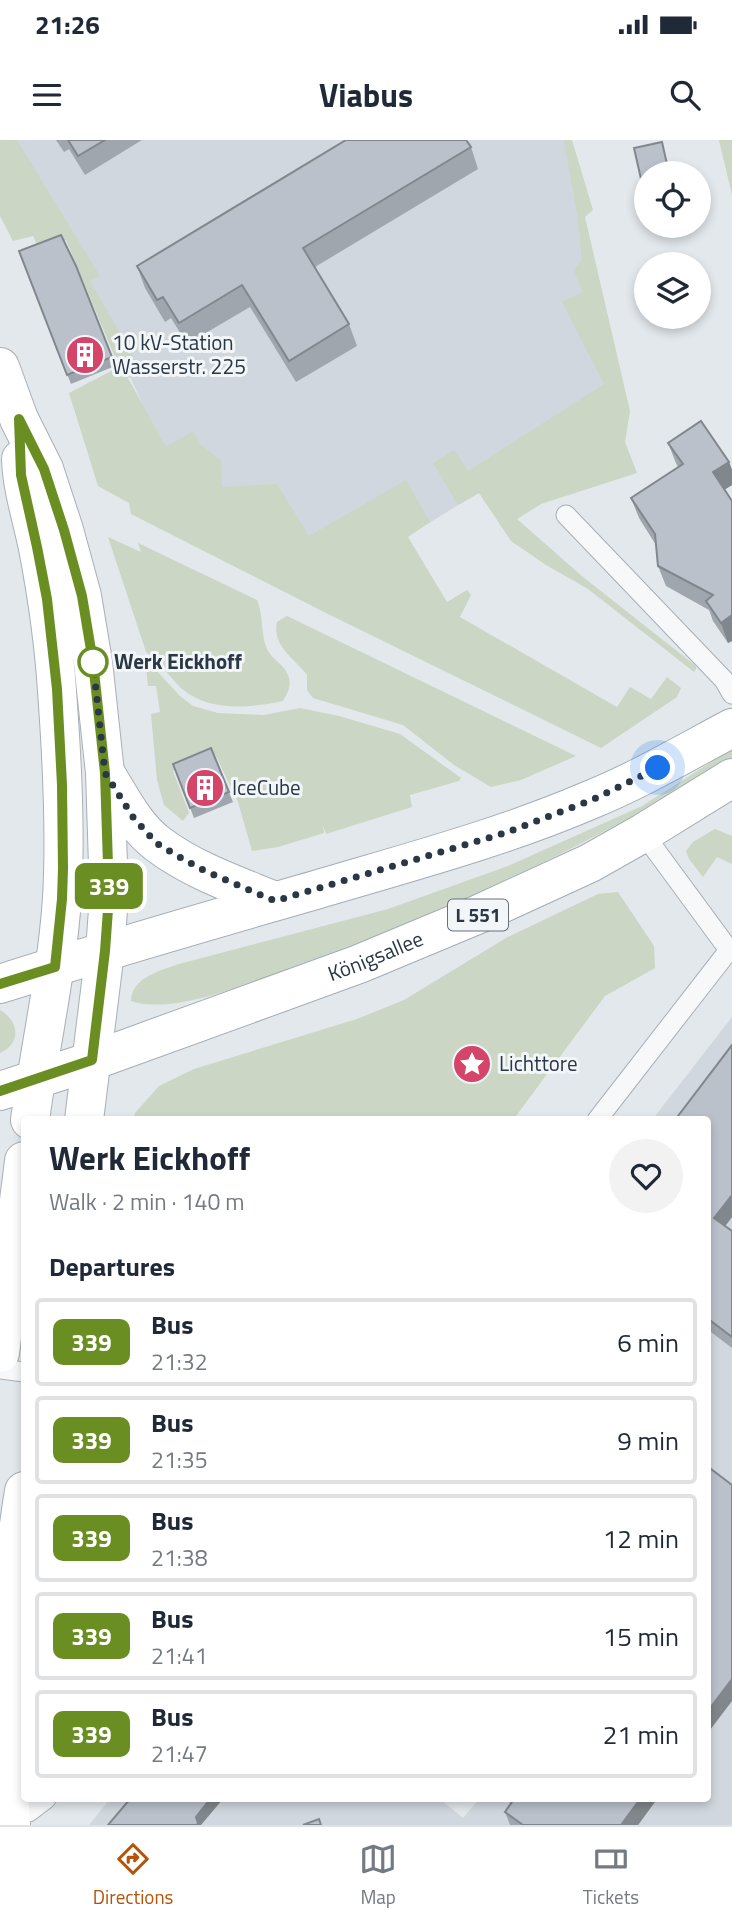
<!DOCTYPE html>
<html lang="en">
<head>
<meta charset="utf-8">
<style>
  body { margin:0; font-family:"Titillium Web",sans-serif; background:#f2f2f3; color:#1f2937; height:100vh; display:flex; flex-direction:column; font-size:26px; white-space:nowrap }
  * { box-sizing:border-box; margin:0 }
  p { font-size:23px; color:#747a83 }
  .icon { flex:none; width:38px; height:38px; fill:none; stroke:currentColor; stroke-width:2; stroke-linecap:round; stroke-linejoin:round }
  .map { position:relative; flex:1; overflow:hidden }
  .sheet { position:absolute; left:21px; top:976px; width:690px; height:686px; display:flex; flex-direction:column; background:#fff; border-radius:7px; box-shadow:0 4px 10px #0003 }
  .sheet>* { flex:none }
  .badge { padding:0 14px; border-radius:10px; font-size:24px; line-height:46px }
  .controls { position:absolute; left:634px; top:21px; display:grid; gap:14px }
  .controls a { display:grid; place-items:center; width:77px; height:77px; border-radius:50%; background:#fff; box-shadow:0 4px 10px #0003; font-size:35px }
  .you { position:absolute; width:35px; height:35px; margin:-18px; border:5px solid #fff; border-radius:50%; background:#1a73e8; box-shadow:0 0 0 10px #1a73e833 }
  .map>.badge { position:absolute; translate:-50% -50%; box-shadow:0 0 0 4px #fff }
  h2 { padding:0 28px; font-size:26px; line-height:63px }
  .round { display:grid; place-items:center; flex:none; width:74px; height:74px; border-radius:37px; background:#f2f2f3 }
  .head { display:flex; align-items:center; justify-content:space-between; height:119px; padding:0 28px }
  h1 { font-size:33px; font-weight:700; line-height:52px }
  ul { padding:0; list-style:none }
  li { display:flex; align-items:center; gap:21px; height:88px; margin:0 14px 10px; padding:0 14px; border:4px solid #e0e1e3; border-radius:7px }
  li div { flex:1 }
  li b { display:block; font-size:26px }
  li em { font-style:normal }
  li .badge { min-width:77px; font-weight:700; text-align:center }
  .status { display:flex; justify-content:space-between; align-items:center; height:49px; padding:0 35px; background:#fff; direction:ltr }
  .status svg { height:19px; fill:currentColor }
  header { display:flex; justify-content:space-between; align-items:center; height:91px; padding:0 28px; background:#fff; font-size:32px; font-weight:700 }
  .menu { display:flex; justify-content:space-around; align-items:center; height:98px; border-top:2px solid #e0e1e3; background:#fff; font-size:19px; color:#747a83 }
  .menu a { display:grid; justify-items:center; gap:4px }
  .menu .on { color:#b45309 }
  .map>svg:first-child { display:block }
  .built { fill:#d1d7de }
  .green { fill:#cbd6c4 }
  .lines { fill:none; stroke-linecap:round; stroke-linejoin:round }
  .lane-casing { stroke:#a8afb7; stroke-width:21 }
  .secondary-casing { stroke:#a8afb7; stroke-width:40 }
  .primary-casing { stroke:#a2adb8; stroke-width:40 }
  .lane { stroke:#f6f8fa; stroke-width:19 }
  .secondary { stroke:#fff; stroke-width:38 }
  .primary { stroke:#fff; stroke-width:38 }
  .wall { fill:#a0a6ae }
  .shaded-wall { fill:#82878d }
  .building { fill:#bac1ca; stroke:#82878d; stroke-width:2 }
  .line-casing { stroke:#fff; stroke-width:16 }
  .line { stroke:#6b8e23; stroke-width:10 }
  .walk { stroke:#2a3745; stroke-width:7; stroke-dasharray:0 12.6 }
  .stop-dot { fill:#fff; stroke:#6b8e23; stroke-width:3.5 }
  .labels { text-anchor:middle; stroke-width:6; stroke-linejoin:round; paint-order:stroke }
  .shield { fill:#f3f6f9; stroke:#66707b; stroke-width:2 }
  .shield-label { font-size:19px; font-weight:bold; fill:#2a3745 }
  .poi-label { font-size:21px; fill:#2a3745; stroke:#f3f6f9; text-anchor:start }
  .stop-label { font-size:21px; font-weight:bold; fill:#2a3745; stroke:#f3f6f9; text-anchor:start }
  .street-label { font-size:21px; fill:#2a3745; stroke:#f3f6f9 }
</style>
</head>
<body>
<div class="status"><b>21:26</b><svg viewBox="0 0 49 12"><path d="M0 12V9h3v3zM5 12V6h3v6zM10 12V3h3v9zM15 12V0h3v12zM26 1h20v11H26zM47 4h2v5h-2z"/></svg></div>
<header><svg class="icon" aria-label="menu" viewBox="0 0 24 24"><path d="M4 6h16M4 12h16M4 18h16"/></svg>Viabus<svg class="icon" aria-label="search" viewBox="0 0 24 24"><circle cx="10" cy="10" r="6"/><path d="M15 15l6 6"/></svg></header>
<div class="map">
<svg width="732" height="1685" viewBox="0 0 732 1685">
  <rect width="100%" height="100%" fill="#e3e8ec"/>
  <g class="built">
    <path d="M0 0H569L582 75 626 272 478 353 408 396 327 426 189 368 67 96Z"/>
    <path d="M732 877V1685H89L110 1659H440L463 1678 479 1659H707V980H652Z"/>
  </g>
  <g class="green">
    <path d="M0 0H17L100 136 90 141 142 231 128 238 166 307 193 291 200 304 221 320 222 347 277 344 309 396 406 340 430 382 408 397 447 462 467 450 471 455 460 477 617 567 630 547 651 559 667 537 681 548 677 557 601 608 328 474 131 374 129 363 98 346 69 253 119 227 66 100 39 109 33 96 13 101 0 76Z"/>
    <path d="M564 0H572L593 70 585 77 630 271 625 302 637 333 541 364 517 379 583 437 696 526V529L694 532 588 449 546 425 511 401 479 353 458 365 433 323 454 310 468 331 604 244 562 162 583 152 574 131 582 119 577 74Z"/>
    <path d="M719 0H732V55Z"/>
    <path d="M108 397 141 412 138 403 257 460C263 474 261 489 265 504 270 520 283 522 288 535 292 545 288 552 283 561 250 568 208 572 181 548 169 536 160 522 146 512Z"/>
    <path d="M287 476 576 616 521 640 491 647 454 625 403 585 313 558 307 550V535C293 517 272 506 277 482Z"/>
    <path d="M146 526 153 527 180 556 193 566 218 573 264 575 300 568 339 576 400 594 461 638 459 641 410 655 412 667 326 694 323 685 324 693 278 707 252 711 238 662 215 614 173 631 189 673 183 681 164 665 157 640 151 574 160 572 156 546H148Z"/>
    <path d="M732 609V620C628 681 521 737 410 783 374 798 337 811 300 824 259 840 173 876 131 861 132 837 160 831 179 824L388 769 508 726 642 666Z"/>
    <path d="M715 689 732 696V724L717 717 703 737 689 719 686 711 693 702Z"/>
    <path d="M618 752 654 806 655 828 605 856 513 980H133L135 973 159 946 194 929 357 879 404 860 506 798 598 754Z"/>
    <path d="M0 870C19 881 22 903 0 913Z"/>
  </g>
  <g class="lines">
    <defs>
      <g id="lane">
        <path d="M566 375 724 540 732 554"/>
        <path d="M597 980 729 810 643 693"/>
        <path d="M0 1229 24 1232"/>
        <path d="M5 1674 29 1672 46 1659"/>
      </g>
      <g id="secondary">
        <path d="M0 227 19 279 44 329 64 390 82 456 93 522 105 633 109 756 105 811 84 980"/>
        <path d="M21 319C22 349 32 378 38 408 47 455 54 503 57 551 62 619 66 690 62 758 57 833 40 906 30 980"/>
        <path d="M106 634C121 658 135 687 158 704 192 730 236 745 275 761"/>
        <path d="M0 1213 24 1021"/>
        <path d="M11 1685C5 1574 6 1460 24 1351"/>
      </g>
      <g id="primary">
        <path d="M0 844C109 809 219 778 329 746 417 720 506 696 590 660 639 640 685 613 732 588"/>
        <path id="s1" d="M0 951 92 921 359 824 479 774 590 723 643 693 732 638"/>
      </g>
    </defs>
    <use href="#lane" class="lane-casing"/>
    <use href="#secondary" class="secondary-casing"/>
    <use href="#primary" class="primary-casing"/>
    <use href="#lane" class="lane"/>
    <use href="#secondary" class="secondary"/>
    <use href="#primary" class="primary"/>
  </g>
  <g class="wall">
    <path d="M56 0H142L85 35 69 9 64 12Z"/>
    <path d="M471 7 478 29 315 127 349 184 357 206 296 242 250 167 187 204 171 178 165 182 145 148 137 126Z"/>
    <path d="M19 111 76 126 115 226 71 244Z"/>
    <path d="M668 303 729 322 732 330V345L725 349 732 361V501L728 503 713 481 709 470 666 446 658 426 656 405 639 378 631 358 678 327 676 323Z"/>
    <path d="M211 608 233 662 194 678 173 624Z"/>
    <path d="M732 905V1077L725 1086 732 1091V1208L707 1189V980Z"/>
    <path d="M514 1659H657L638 1685H510L505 1672Z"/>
  </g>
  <g class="shaded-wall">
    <path d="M729 322 732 330V345L721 352 713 332Z"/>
    <path d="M732 475V501L728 503 721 483Z"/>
    <path d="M732 1055V1077L720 1093 714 1078Z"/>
    <path d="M732 1539V1561L707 1594V1572Z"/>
    <path d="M210 1659H223L201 1685H197L196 1677Z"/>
    <path d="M640 1659H657L638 1685H621Z"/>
  </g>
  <g class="building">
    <path d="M68 0H105L78 16Z"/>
    <path d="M346 0H466L471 7 303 108 349 184 289 221 242 145 179 183 163 157 157 160 137 126Z"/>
    <path d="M662 2 669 33H646V61L634 8Z"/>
    <path d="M61 95 76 126 112 217 67 235 19 111Z"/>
    <path d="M701 281 729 322 713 332 732 361V475L721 483 706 461 713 455 658 426 655 394 631 358 683 324 668 303Z"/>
    <path d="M211 608 229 652 190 668 173 624Z"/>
    <path d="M732 905V1055L714 1078 732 1091V1197L707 1178V980H675Z"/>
    <path d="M707 1326 732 1345V1539L707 1572Z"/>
    <path d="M130 1659H210L196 1677 198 1683 197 1685H108Z"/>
    <path d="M514 1659H640L621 1685H523L505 1672Z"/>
    <path d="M319 1679 321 1685H303Z"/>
  </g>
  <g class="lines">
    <defs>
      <path id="line" d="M0 844 55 827 62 759 63 728 62 645 57 549 47 459 37 407 21 335 19 279 44 329 64 390 82 456 93 522 105 633 109 756 105 811 92 920 0 951"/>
    </defs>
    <use href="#line" class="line-casing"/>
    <use href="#line" class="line"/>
    <path class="walk" d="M93 522 105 633 133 677 156 703 183 719 205 731 275 761 505 693 592 660 658 628"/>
  </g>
  <defs>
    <symbol id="building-disc" viewBox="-11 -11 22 22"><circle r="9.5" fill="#d54469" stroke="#f3f6f9"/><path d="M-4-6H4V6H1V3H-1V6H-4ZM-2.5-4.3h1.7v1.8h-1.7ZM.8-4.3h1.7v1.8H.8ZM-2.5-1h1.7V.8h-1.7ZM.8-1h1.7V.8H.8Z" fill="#fff"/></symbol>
    <symbol id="sight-disc" viewBox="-11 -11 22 22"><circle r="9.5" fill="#d54469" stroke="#f3f6f9"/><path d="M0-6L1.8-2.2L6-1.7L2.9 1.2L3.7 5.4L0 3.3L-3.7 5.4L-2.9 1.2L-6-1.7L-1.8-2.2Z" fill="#fff"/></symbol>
  </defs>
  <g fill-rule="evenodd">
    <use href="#building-disc" x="63" y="193" width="44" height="44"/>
    <use href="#building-disc" x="183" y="626" width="44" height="44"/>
    <use href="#sight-disc" x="450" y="902" width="44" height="44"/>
  </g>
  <circle class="stop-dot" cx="93" cy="522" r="14"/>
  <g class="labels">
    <rect class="shield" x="448" y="759.5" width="60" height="31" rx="5"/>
    <g class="shield-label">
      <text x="478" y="782">L 551</text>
    </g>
    <g class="poi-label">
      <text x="112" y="210">10 kV-Station<tspan x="112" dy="24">Wasserstr. 225</tspan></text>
      <text x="232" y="655">IceCube</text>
      <text x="499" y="931">Lichttore</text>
    </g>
    <g class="stop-label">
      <text x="114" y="529">Werk Eickhoff</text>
    </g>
    <g class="street-label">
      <text dy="7" stroke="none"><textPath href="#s1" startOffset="399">Königsallee</textPath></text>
    </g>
  </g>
</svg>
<div class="controls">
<a><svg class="icon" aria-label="locate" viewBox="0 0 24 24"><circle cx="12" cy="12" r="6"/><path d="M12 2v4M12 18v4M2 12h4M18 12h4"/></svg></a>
<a><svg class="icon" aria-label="layers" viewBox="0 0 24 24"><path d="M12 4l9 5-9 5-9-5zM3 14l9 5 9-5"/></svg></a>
</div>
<div class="you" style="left:658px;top:628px"></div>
<b class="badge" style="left:109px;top:746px;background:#6b8e23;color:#fff">339</b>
<section class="sheet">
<div class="head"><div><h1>Werk Eickhoff</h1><p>Walk · 2 min · 140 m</p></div><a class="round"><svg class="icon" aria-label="heart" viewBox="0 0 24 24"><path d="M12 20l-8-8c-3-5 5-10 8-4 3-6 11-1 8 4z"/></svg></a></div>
<h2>Departures</h2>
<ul>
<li><span class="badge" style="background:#6b8e23;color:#fff">339</span><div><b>Bus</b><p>21:32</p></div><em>6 min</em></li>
<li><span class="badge" style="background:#6b8e23;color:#fff">339</span><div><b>Bus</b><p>21:35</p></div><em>9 min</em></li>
<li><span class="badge" style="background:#6b8e23;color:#fff">339</span><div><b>Bus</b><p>21:38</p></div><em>12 min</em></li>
<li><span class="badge" style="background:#6b8e23;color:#fff">339</span><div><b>Bus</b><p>21:41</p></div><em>15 min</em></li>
<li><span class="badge" style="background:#6b8e23;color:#fff">339</span><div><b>Bus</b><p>21:47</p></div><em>21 min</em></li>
</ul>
</section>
</div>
<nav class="menu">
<a class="on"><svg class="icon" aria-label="directions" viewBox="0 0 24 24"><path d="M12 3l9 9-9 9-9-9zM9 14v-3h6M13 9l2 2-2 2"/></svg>Directions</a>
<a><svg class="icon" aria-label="map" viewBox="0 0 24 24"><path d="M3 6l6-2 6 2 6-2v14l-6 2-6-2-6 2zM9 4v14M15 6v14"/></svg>Map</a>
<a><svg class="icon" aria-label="tickets" viewBox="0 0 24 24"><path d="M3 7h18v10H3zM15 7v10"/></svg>Tickets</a>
</nav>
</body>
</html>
